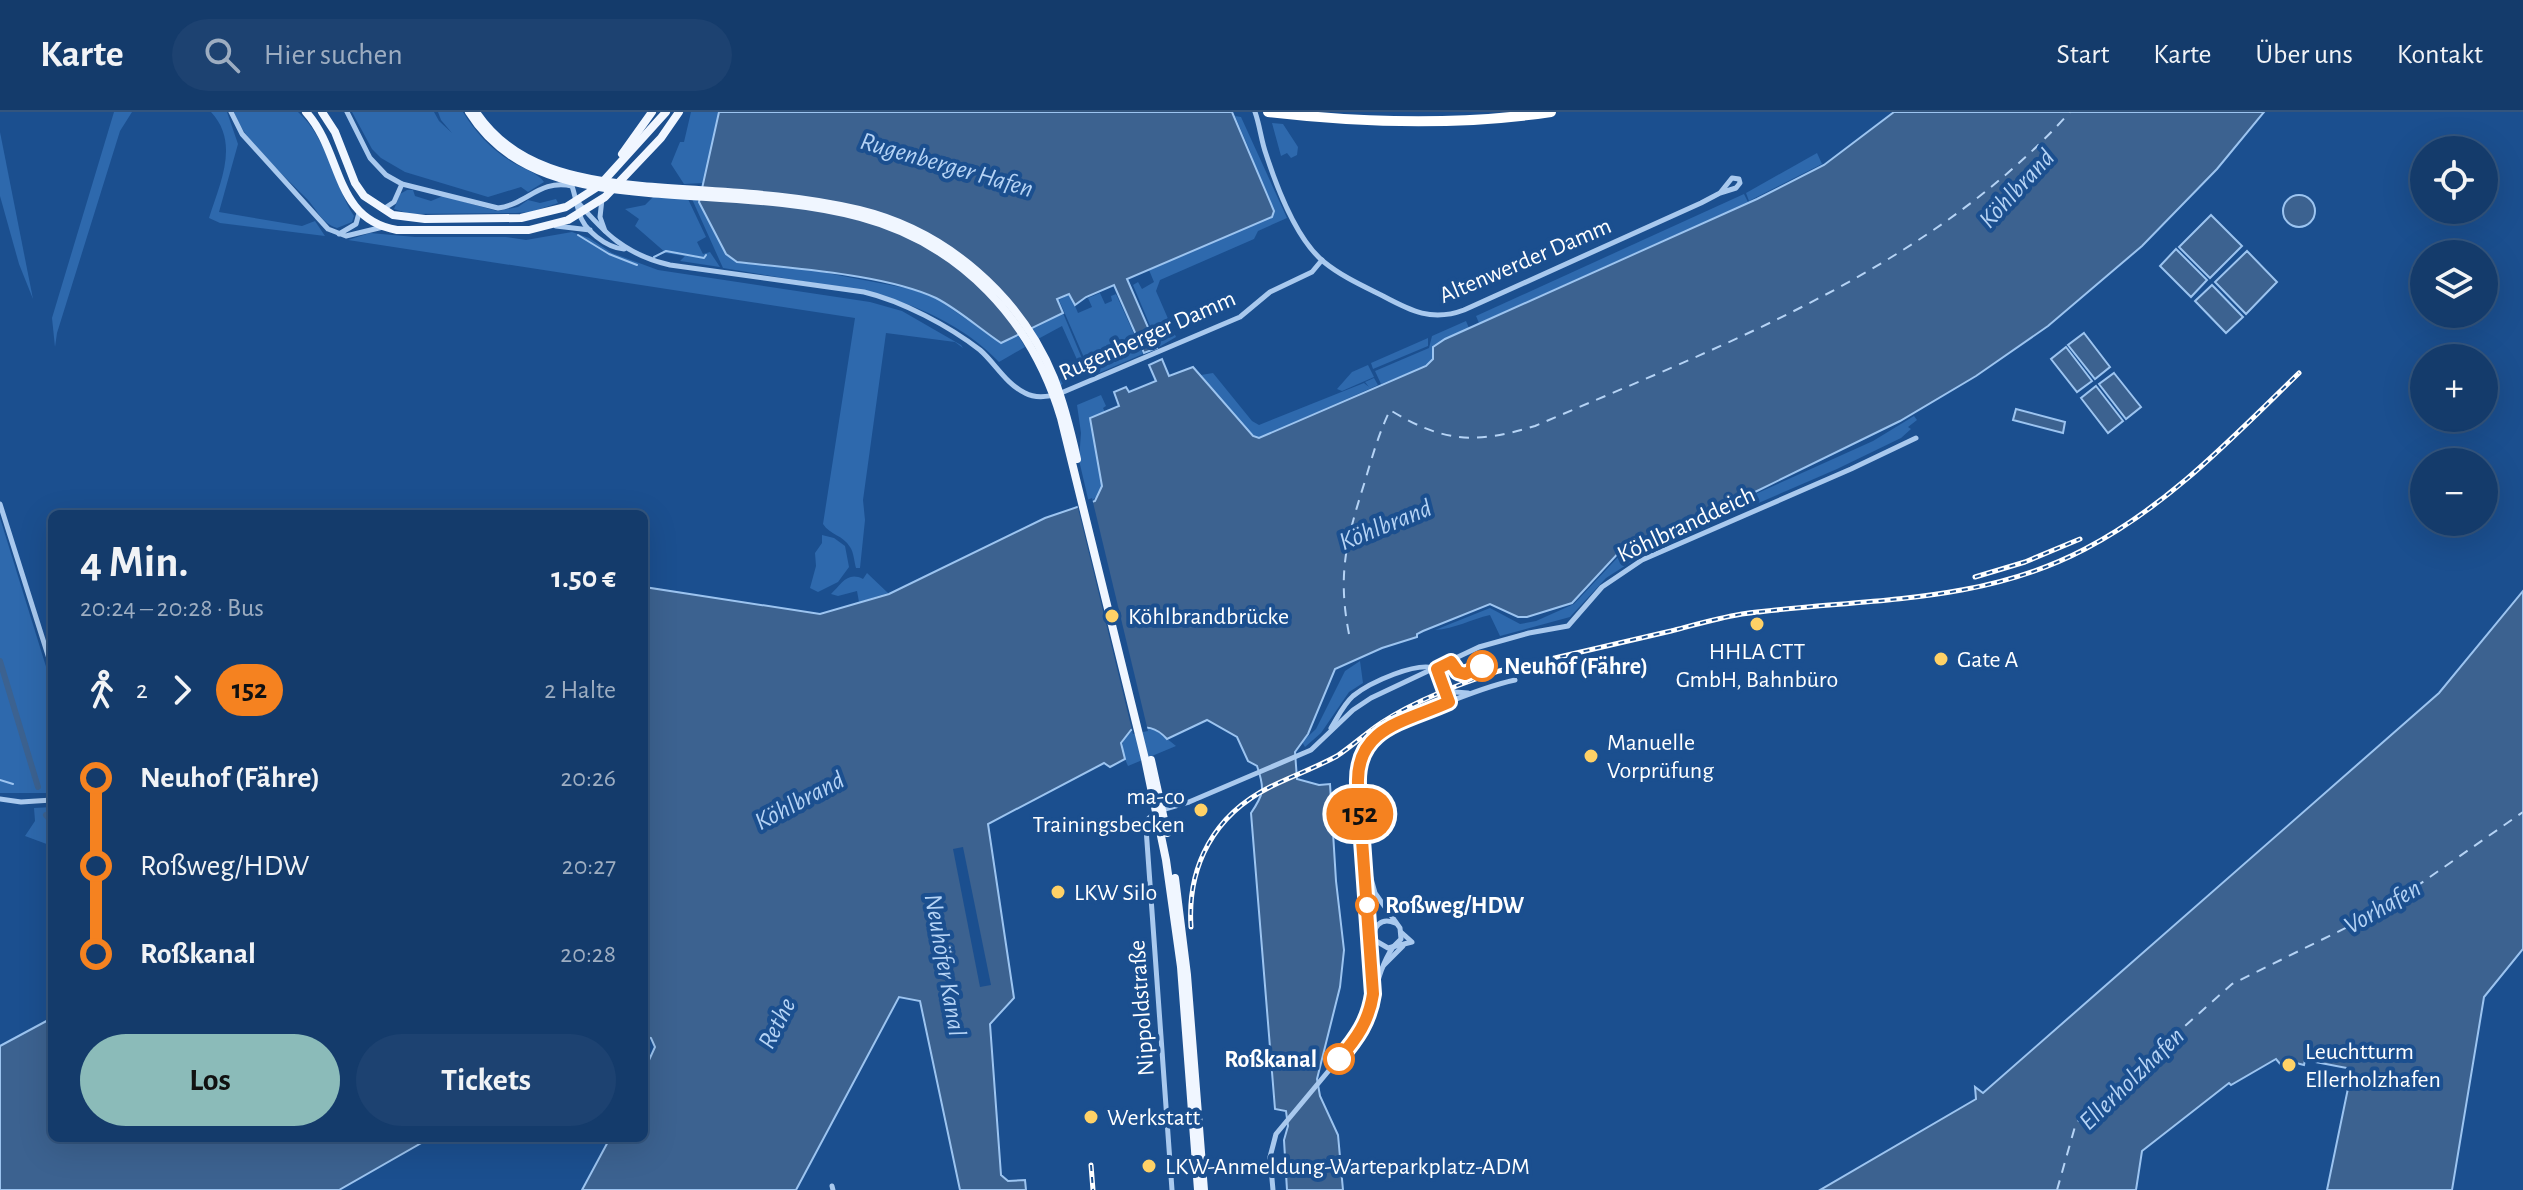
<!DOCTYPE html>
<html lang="de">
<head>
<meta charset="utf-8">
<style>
  body { margin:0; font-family:"Alegreya Sans",sans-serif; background:#1d4271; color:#f1f3f6; height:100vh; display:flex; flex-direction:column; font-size:30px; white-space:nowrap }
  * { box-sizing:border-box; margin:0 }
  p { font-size:26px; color:#9dadc1 }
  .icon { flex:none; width:44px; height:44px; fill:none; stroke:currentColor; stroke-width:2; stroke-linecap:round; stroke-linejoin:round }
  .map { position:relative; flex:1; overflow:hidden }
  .drawer { position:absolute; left:48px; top:398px; width:600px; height:632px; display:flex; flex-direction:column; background:#143b6b; border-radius:12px; box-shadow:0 8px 32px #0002,0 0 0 2px #33557e }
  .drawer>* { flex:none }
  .badge { padding:0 16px; border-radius:26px; font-size:28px; line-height:52px }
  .buttons { position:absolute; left:2410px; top:24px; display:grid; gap:16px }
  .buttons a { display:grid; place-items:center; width:88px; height:88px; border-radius:50%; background:#143b6b; box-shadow:0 8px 32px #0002,0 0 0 2px #33557e; font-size:40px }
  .map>.badge { position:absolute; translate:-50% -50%; box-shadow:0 0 0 4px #fff }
  .legs { display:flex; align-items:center; gap:12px; height:88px; padding:0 32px; font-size:26px }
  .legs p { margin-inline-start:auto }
  .summary { display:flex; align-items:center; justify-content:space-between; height:136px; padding:0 32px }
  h1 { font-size:44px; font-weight:700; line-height:60px }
  .action { display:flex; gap:16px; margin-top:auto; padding:16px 32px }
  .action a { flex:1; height:92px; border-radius:48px; background:#8bbbb9; color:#111; font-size:32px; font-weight:700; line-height:92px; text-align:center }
  .action a+a { background:#1d4271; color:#f1f3f6 }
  ul { padding:0 32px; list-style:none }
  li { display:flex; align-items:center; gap:28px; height:88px; font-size:30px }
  li i { display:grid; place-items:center; width:12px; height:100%; margin:0 10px; background:currentColor }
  li i::after { content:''; width:20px; height:20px; margin:-10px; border:6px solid; border-radius:50%; background:#143b6b }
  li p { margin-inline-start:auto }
  li:first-child i { background:linear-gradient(#0000 50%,currentColor 0) }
  li:last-child i { background:linear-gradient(currentColor 50%,#0000 0) }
  header { display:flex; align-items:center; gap:48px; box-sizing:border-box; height:112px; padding:0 40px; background:#143b6b; border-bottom:2px solid #33557e }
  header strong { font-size:38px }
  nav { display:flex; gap:44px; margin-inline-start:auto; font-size:28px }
  .search { width:560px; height:72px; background:#1d4271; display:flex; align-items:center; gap:20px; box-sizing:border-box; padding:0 28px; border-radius:44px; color:#9dadc1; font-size:30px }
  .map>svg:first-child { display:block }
  .green { fill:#2e69ad }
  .water { fill:#3c6290; stroke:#9cc4f0; stroke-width:2 }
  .pier { fill:#1b4f8f }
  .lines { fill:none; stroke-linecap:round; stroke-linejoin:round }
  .stream { stroke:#9cc4f0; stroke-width:2 }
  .canal { stroke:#3c6290; stroke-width:6 }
  .ferry { stroke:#b5d3f5; stroke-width:2; stroke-dasharray:10 8; stroke-linecap:butt }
  .minor { stroke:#a9c9ee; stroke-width:5 }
  .primary { stroke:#f0f6ff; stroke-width:8 }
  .motorway { stroke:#fff; stroke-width:10 }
  .rail-casing { stroke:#fff; stroke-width:5 }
  .rail { stroke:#1b4f8f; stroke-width:2; stroke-dasharray:6; stroke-linecap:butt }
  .line-1-casing { stroke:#fff; stroke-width:18 }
  .line-1 { stroke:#f58220; stroke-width:12 }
  .poi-dot { fill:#ffd166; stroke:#1b4f8f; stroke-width:3 }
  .stop-1-dot { fill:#fff; stroke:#f58220; stroke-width:4 }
  .labels { text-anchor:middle; stroke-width:8; stroke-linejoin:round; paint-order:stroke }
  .street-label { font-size:24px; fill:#fff; stroke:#1b4f8f }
  .poi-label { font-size:24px; fill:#fff; stroke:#1b4f8f; text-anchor:start }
  .stop-label { font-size:24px; font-weight:bold; fill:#fff; stroke:#1b4f8f; text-anchor:start }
  .water-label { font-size:26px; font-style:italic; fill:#b5d3f5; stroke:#1b4f8f }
</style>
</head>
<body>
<header>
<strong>Karte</strong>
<div class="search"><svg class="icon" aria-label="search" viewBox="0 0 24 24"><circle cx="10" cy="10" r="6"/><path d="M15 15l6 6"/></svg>Hier suchen</div>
<nav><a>Start</a><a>Karte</a><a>Über uns</a><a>Kontakt</a></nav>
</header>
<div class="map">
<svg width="2523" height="1078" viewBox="0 0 2523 1078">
  <rect width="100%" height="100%" fill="#1b4f8f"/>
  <g class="green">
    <path d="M114 0H132L120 19 57 221 55 235 52 206Z"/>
    <path d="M211 0H227L238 32 219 100 302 114 315 109 325 124 220 111 209 106C220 71 240 31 211 0Z"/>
    <path d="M234 0H298C328 27 333 71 354 104L352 110 337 116C321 111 317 97 306 86 281 60 247 34 234 0Z"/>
    <path d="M352 0H434L439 9 452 21 441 8 438 0H463C475 20 492 38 512 50 522 56 538 61 544 70L528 80 521 75 488 85 405 60 381 46 372 37Z"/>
    <path d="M691 0H719L704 71 684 72 671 52 680 30H684Z"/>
    <path d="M1235 4 1241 5 1287 106 1258 119 1254 127 1160 168 1156 179 1176 225 1159 235 1133 173 1138 170 1142 177 1154 170 1149 158 1272 105 1250 39Z"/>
    <path d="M1272 11 1283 12 1298 35 1297 43 1291 46 1287 41 1281 44Z"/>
    <path d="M0 20 33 187 19 152 0 84Z"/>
    <path d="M1817 41 1822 52 1749 89 1746 81Z"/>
    <path d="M407 78H413L415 84 431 89 443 84 497 99 518 95 528 88 540 91 556 87 558 91 531 100 516 101 410 102 394 97 400 82Z"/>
    <path d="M1744 82 1748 90 1479 211 1476 204Z"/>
    <path d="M654 84 688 87 706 125 697 130 703 142 710 140 720 155 680 149 685 144 666 141 635 114 639 107 625 97 645 93Z"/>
    <path d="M692 87 700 89 726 142 911 177 937 187 1001 231 1018 223 1025 235 999 250C965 214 915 192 869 180L723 156Z"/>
    <path d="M572 120 589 126 612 141 658 158 870 190 902 199 961 233 963 236 955 230 886 221 863 388 865 408 860 456H856C854 449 854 441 850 435 843 423 830 423 823 412L855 206 348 128 370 121 415 125H506L526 128Z"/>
    <path d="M1100 181 1105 192 1112 189 1111 184 1116 182 1143 242 1092 264 1059 188 1070 182 1078 201 1092 195 1088 186Z"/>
    <path d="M1063 201 1088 261 1079 257H1072L1061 274 1057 272 1067 257 1079 252 1062 214 1038 227 1031 217Z"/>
    <path d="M1466 209 1469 216 1433 235V247L1426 254 1381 272 1375 259 1429 236 1432 224Z"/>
    <path d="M1428 226V234L1373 257 1371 251Z"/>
    <path d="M1368 253 1374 265 1342 279 1337 277 1352 260Z"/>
    <path d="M1213 261 1252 309 1259 313 1364 271 1369 275 1365 270 1374 266 1378 273 1259 326 1253 324 1201 263Z"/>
    <path d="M1101 283 1106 294 1103 296 1105 300 1090 306 1102 374 1100 382 1089 391 1079 348 1081 321 1077 293Z"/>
    <path d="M1914 304 1917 308 1908 315 1911 317 1901 326 1837 357 1710 412V414L1639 441 1634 448 1606 466 1570 505 1500 524 1490 503C1471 507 1455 517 1435 518L1490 496 1520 512 1536 509 1574 492 1620 443 1873 329Z"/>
    <path d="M0 406 52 574V681H0Z"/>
    <path d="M822 423 834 426 845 434 849 455 838 470 818 480 810 476 816 454 815 441 822 431Z"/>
    <path d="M867 461 888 481 859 490 857 479 838 484 831 482C841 473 847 459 863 467Z"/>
    <path d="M1360 549 1363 571 1349 580 1321 621 1305 635 1302 630 1316 617 1345 559Z"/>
    <path d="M1140 615 1155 617 1176 634 1128 654C1120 637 1118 622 1140 615Z"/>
    <path d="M52 695V734L25 724 35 709 34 696Z"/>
  </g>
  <g class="water">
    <path d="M719 0H1232L1274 99 1272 105 1127 167 1157 236 1144 241 1114 173 1086 185 1075 193 1069 182 1057 187 1063 201 1001 231C980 217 959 198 936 186 884 162 795 157 737 150L726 142 699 90Z"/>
    <path d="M1894 0H2264L2217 57 2142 134 2048 214 1976 264 1900 309 1755 380 1622 437 1572 491 1527 505H1518L1490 492 1423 519 1417 522V525L1382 536 1335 557 1308 622 1295 640 1297 667 1319 673 1330 672 1336 769 1344 838 1340 875 1317 967 1320 984 1338 1023 1343 1078H1287L1284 1028 1288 1014 1286 999 1275 997 1251 701C1264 682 1265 677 1257 654L1248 649 1237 625 1207 608 1167 627C1156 615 1146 613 1131 618L1121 631 1125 647 1110 655 1104 651 988 712 1014 886 990 912 1001 1063 1008 1069 1025 1068 1026 1078H960L920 889 899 885 796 1078H582L610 1026H644V959L655 935 651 926 644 924V475L820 502 889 482 1045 406 1095 389 1102 374 1090 306 1119 294 1114 280 1126 275 1129 280 1156 269 1149 253 1162 247 1169 264 1193 255 1253 324 1259 326 1426 254 1433 247V235L1445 227 1757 87 1824 53Z"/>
    <circle cx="2299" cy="99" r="16"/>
    <path d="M2211 103 2242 134 2210 166 2179 135Z"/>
    <path d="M2176 137 2207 168 2191 185 2160 154Z"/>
    <path d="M2247 139 2277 170 2246 202 2215 170Z"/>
    <path d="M2212 173 2243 205 2226 221 2195 189Z"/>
    <path d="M2084 221 2110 255 2095 267 2068 233Z"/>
    <path d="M2066 235 2092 269 2077 280 2051 247Z"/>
    <path d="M2114 261 2141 295 2126 307 2099 272Z"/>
    <path d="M2096 274 2123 309 2108 321 2081 286Z"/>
    <path d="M2016 297 2065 310 2063 321 2013 308Z"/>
    <path d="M2523 479V837L2484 885 2452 1078H2327L2352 957 2305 948 2304 953 2288 949 2281 953 2276 947 2231 973 2229 971 2142 1039 2136 1078H1820L1976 987 1975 975 1983 981 2439 581Z"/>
    <path d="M52 906V1026H430L339 1078H0V934Z"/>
  </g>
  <g class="pier">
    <path d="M1092 386 1148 619 1133 622 1077 392Z"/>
    <path d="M963 735 991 873 980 875 953 737Z"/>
  </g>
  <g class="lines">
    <g class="stream">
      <path d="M578 123 609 142 637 153"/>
      <path d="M654 145 666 139 704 146 706 143"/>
      <path d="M0 668 13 672"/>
    </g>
    <g class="canal">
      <path d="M0 549 38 675"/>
      <path d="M46 703 52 710"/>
    </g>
    <g class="ferry">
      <path d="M1349 522C1337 461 1347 426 1365 369 1372 345 1379 321 1390 298 1444 331 1476 332 1535 314 1725 232 1929 157 2070 0"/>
      <path d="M2057 1078 2076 1011 2232 872 2384 797 2523 700"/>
    </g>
    <g class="minor">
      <path d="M231 0 242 22 328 117 346 124 383 115"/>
      <path d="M347 0 370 46 386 63 402 72 498 96C528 92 539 67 572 74 575 83 576 91 579 100 583 118 607 136 624 137"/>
      <path d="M1255 0C1260 14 1261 28 1266 42 1277 76 1296 127 1324 150 1341 164 1363 174 1383 184 1411 199 1432 210 1464 198L1701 91 1720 81 1732 66 1739 67 1740 71 1736 76 1720 81"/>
      <path d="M602 87 600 105 605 119"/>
      <path d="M577 89C605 122 626 143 670 153L864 180C902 189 949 214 980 238 995 251 1006 272 1025 281 1036 287 1049 285 1061 281L1240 205 1270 180 1312 160 1322 148"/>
      <path d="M385 96 394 90 402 72"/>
      <path d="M556 114 590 118"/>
      <path d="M339 122 356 112 359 101"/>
      <path d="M0 392 52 556"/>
      <path d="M1437 557 1449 590"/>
      <path d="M1444 573 1455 580 1468 581"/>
      <path d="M1331 616C1338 605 1343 593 1353 584 1369 571 1418 548 1437 557"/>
      <path d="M0 687 21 690 52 688"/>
      <path d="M1369 759 1375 781 1400 816 1401 827 1394 834"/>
      <path d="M1368 782 1374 820"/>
      <path d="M1395 811C1381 805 1371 815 1376 829L1388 836 1412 830 1402 821"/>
      <path d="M1384 853 1403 834"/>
      <path d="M1373 859 1374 829"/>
      <path d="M1373 882 1358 672C1357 657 1357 643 1368 631 1386 611 1487 574 1515 568"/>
      <path d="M832 1074 833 1078"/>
      <path d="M1172 1078 1146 716 1149 706 1158 699 1189 690 1311 638 1353 598 1371 586 1479 535 1529 521 1568 514 1602 475 1642 448 1851 357 1916 326"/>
      <path d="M1273 1078 1270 1045 1276 1022 1361 920C1375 892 1375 862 1393 835"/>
    </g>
    <g class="primary">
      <path d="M306 0C343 41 333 107 397 118H529L568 108 605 85 661 26 679 0"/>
      <path d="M322 0 335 20 355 71 364 84 393 103 425 107 521 106 566 95 599 74 666 0"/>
      <path d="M469 0C509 64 580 75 649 81 719 87 793 87 860 105 961 132 1032 208 1061 306L1145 647 1166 748 1181 855 1198 1078"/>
      <path d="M476 0C513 56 579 68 642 74 713 80 789 81 859 98 946 119 1020 183 1054 266 1064 292 1071 320 1077 347"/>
      <path d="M622 42 652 0"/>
      <path d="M1151 648 1167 721"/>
      <path d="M1175 766 1187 863 1204 1078"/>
    </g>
    <path class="motorway" d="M1268 0C1362 11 1458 14 1551 0"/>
    <defs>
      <g id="rail">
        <path d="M1975 465 2025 450 2080 427"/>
        <path d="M1191 815C1187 754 1214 703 1270 675 1292 664 1315 656 1337 644 1352 634 1366 621 1381 611 1416 588 1460 572 1499 559 1557 546 1613 532 1671 519 1694 513 1718 506 1742 502 1859 486 1977 494 2085 437 2169 393 2232 326 2299 261"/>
        <path d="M1091 1053 1093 1078"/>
      </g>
    </defs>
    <use href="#rail" class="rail-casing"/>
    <use href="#rail" class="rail"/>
  </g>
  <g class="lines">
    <defs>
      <path id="line-1" d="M1339 947C1357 926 1369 909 1373 882L1358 672C1356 615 1405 610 1449 590L1437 557 1451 550 1458 560 1465 562 1482 554"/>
    </defs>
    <use href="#line-1" class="line-1-casing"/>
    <use href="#line-1" class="line-1"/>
  </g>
  <g class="poi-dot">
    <circle cx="1112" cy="504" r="8"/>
    <circle cx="1757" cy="512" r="8"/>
    <circle cx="1941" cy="547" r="8"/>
    <circle cx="1591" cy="644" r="8"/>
    <circle cx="1201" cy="698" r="8"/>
    <circle cx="1058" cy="780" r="8"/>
    <circle cx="2289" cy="953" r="8"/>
    <circle cx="1091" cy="1005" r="8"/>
    <circle cx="1149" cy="1054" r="8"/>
  </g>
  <g class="stop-1-dot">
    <circle cx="1482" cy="554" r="14"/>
    <circle cx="1367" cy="793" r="10"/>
    <circle cx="1339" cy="947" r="14"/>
  </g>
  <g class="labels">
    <g class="street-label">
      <text transform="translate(1525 148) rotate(-23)" y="8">Altenwerder Damm</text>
      <text transform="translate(1147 223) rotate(-24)" y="8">Rugenberger Damm</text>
      <text transform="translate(1686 412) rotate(-25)" y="8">Köhlbranddeich</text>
      <text transform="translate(1141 896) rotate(-94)" y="8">Nippoldstraße</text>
    </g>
    <g class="poi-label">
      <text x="1128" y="512">Köhlbrandbrücke</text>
      <text x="1757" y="547" text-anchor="middle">HHLA CTT<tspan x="1757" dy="28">GmbH, Bahnbüro</tspan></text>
      <text x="1957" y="555">Gate A</text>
      <text x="1607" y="638">Manuelle<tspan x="1607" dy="28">Vorprüfung</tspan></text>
      <text x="1185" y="692" text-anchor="end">ma-co<tspan x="1185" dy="28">Trainingsbecken</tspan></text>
      <text x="1074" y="788">LKW Silo</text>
      <text x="2305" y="947">Leuchtturm<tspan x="2305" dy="28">Ellerholzhafen</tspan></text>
      <text x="1107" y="1013">Werkstatt</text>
      <text x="1165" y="1062">LKW-Anmeldung-Warteparkplatz-ADM</text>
    </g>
    <g class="stop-label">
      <text x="1504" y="562">Neuhof (Fähre)</text>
      <text x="1385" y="801">Roßweg/HDW</text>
      <text x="1317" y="955" text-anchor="end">Roßkanal</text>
    </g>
    <g class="water-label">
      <text transform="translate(947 52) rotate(16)" y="9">Rugenberger Hafen</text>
      <text transform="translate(2016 76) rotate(-47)" y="9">Köhlbrand</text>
      <text transform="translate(1385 412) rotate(-22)" y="9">Köhlbrand</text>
      <text transform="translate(799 688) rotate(-28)" y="9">Köhlbrand</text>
      <text transform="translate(2382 794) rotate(-30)" y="9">Vorhafen</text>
      <text transform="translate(946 853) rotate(80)" y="9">Neuhöfer Kanal</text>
      <text transform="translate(776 911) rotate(-63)" y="9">Rethe</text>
      <text transform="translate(2131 966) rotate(-44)" y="9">Ellerholzhafen</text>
    </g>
  </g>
</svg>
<div class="buttons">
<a><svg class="icon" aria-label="locate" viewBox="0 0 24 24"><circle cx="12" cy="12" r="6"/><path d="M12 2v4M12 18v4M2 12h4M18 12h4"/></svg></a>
<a><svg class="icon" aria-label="layers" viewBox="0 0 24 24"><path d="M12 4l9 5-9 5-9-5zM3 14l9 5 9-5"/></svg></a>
<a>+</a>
<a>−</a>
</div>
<b class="badge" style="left:1360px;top:702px;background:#f58220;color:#111">152</b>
<section class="drawer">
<div class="summary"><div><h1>4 Min.</h1><p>20:24 – 20:28 · Bus</p></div><b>1.50 €</b></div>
<div class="legs"><svg class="icon" aria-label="walk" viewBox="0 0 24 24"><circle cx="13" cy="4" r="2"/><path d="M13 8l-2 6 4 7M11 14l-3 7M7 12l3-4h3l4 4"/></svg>2<svg class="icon" aria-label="forward" viewBox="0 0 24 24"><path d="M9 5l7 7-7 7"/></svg><b class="badge" style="background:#f58220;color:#111">152</b><p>2 Halte</p></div>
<ul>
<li><i style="color:#f58220"></i><b>Neuhof (Fähre)</b><p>20:26</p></li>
<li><i style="color:#f58220"></i><span>Roßweg/HDW</span><p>20:27</p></li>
<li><i style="color:#f58220"></i><b>Roßkanal</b><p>20:28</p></li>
</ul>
<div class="action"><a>Los</a><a>Tickets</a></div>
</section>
</div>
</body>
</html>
